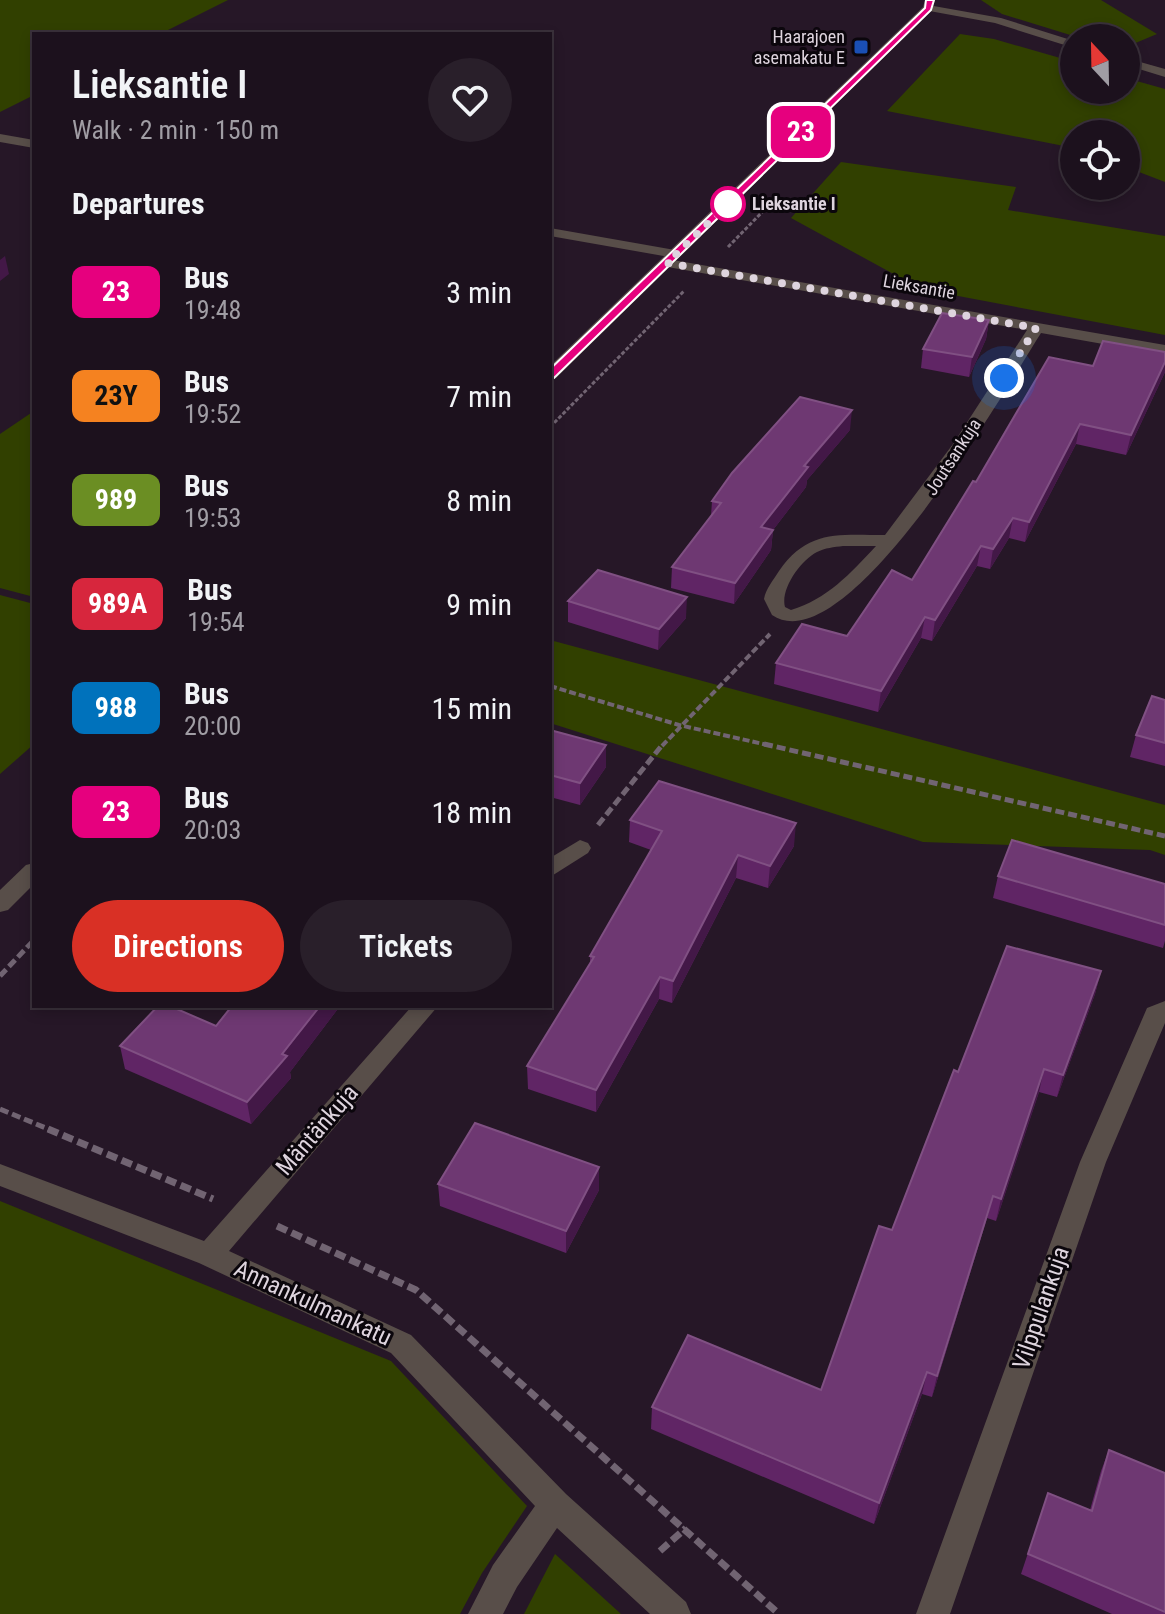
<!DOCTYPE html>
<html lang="en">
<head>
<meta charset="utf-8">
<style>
  body { margin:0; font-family:"Roboto Condensed",sans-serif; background:#291f2a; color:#f1f3f6; height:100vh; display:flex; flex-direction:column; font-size:30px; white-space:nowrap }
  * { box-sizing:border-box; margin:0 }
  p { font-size:26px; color:#a09da4 }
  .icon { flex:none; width:44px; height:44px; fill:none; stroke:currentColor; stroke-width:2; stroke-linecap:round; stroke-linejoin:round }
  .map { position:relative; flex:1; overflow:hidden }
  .sheet { position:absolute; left:32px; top:32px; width:520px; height:976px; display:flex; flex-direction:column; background:#1c111d; border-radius:0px; box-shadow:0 4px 12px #0003,0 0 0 2px #3a313b }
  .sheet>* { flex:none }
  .badge { padding:0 16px; border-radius:12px; font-size:28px; line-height:52px }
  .needle { width:52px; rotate:338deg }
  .fabs { position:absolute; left:1060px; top:24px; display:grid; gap:16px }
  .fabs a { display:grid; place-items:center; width:80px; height:80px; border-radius:50%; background:#1c111d; box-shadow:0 4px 12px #0003,0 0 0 2px #3a313b; font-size:40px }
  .you { position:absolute; width:40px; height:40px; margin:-20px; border:6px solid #fff; border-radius:50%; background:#1a73e8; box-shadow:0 0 0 12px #1a73e833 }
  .map>.badge { position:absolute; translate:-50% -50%; box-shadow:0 0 0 4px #fff }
  h2 { padding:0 40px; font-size:30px; line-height:72px }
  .round { display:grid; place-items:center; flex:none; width:84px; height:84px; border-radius:42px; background:#291f2a }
  .summary { display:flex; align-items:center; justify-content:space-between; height:136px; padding:0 40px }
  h1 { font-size:38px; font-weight:600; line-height:60px }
  .cta { display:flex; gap:16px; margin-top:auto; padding:16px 40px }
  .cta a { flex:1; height:92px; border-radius:48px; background:#d93025; color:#fff; font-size:32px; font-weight:600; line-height:92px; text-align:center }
  .cta a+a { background:#291f2a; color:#f1f3f6 }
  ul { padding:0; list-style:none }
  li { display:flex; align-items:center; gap:24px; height:104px; padding:0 40px }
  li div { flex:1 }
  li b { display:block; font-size:30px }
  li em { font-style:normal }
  li .badge { min-width:88px; font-weight:700; text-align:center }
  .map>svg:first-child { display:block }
  .green { fill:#314000 }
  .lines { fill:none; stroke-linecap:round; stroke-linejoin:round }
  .path-far3 { stroke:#716472; stroke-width:3; stroke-dasharray:4 2; stroke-linecap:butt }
  .path-far2 { stroke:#716472; stroke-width:4; stroke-dasharray:7 3; stroke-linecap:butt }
  .path-far1 { stroke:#716472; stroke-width:5; stroke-dasharray:9 4; stroke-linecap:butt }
  .path { stroke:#716472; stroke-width:7; stroke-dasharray:11 5; stroke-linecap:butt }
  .minor { fill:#584e49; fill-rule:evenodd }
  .tertiary { fill:#584e49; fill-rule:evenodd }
  .wall { fill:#602565 }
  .shaded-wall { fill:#431847 }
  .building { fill:#6e3872; stroke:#805083; stroke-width:2 }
  .line { fill:#e6007e; stroke:#fff; stroke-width:2 }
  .walk { stroke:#ded4de; stroke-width:8; stroke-dasharray:0 14.4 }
  .transit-dot { fill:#1a4fb4; stroke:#0b060c; stroke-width:3 }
  .stop-dot { fill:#fff; stroke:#e6007e; stroke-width:4 }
  .labels { text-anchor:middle; stroke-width:6; stroke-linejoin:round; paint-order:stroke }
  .far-poi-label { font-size:18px; fill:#ded4de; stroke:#0b060c; text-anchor:end }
  .far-stop-label { font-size:18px; font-weight:bold; fill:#ded4de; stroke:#0b060c; text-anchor:start }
  .far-street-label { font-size:18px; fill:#ded4de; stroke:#0b060c }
  .near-street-label { font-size:24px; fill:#ded4de; stroke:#0b060c }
</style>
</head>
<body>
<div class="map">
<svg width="1165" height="1614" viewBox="0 0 1165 1614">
  <rect width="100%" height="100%" fill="#261727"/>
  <g class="green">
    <path d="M0 0H228L168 30 193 34H34V95L0 112Z"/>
    <path d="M981 0H1101L1157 34 1126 47V38H1080L1002 14Z"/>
    <path d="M960 34 994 39 1074 62V90H1126V78L1165 89V182L1126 167V134H1074V148L887 111Z"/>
    <path d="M841 162 1016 187 1008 210 1165 236V335L921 289 791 218Z"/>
    <path d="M34 411V597L0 588V434Z"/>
    <path d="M0 595 34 604V744L0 774Z"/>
    <path d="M550 640 1165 805V855L1150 850 923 842 550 723Z"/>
    <path d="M0 1201 391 1361 527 1506 482 1573 460 1614H0Z"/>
    <path d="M555 1554 621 1614H524Z"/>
  </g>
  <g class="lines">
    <g class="path-far3">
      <path d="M728 247 771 203"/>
      <path d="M550 427 684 291"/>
    </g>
    <g class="path-far2">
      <path d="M550 686 679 725 772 746"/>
      <path d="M662 746 770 634"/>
    </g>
    <g class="path-far1">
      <path d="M764 744 1165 836"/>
      <path d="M598 825 663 744"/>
      <path d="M0 976 34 940"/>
      <path d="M0 1109 53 1131"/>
    </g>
    <g class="path">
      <path d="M48 1129 213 1199"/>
      <path d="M277 1226 416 1290 779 1614"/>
      <path d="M660 1551 686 1528"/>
    </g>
    <g class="minor">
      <path d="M928 5 1001 18 1074 41V48L995 23 924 10V6Z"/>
      <path d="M1126 58 1165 69V77L1126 65Z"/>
      <path d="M0 134 34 140V148L0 142Z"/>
      <path d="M550 228 675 250 682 254 675 258 550 236Z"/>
      <path d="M667 259 1165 345V355L1041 333C1008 385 847 666 772 615L764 599C766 588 773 581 779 571 808 529 839 535 885 535L953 444 1027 330 662 266 660 263ZM843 546H876C850 574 827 599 791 610L785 607C780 589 801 560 817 552 825 548 834 547 843 546Z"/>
      <path d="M580 840 588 843 591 848 588 853 550 877V858Z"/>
      <path d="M1165 1001V1023L1106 1162 950 1614H916L1080 1162 1144 1015 1147 1008Z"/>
      <path d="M412 1006H438L229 1251 411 1335 566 1494 686 1602 691 1614H650L557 1528 517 1587 503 1614H468L493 1565 535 1506 391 1353 199 1263 0 1186V1164L204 1241Z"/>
    </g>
    <g class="tertiary">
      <path d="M925 0H935L932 10 556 378 550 380V366L923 7Z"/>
      <path d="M34 863V884L8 910 0 912V890L26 865Z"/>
    </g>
  </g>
  <g class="wall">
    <path d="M989 320 986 339 969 377 921 368 923 349Z"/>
    <path d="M1165 362V372L1126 455 1076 444 1025 542 1009 538 990 569 977 566 932 641 921 638 878 712 774 684 776 663 847 636 912 580 976 482 1093 366Z"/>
    <path d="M850 430 807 480 806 487 773 530 771 550 734 604 671 588 672 567 711 516 712 501Z"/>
    <path d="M568 601 686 618 658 650 568 622Z"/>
    <path d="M1165 700V766L1130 757 1136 735Z"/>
    <path d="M550 730 606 745V767L580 805 550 797Z"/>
    <path d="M630 820 794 846 768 888 736 878 672 1003 659 999 596 1112 528 1089 527 1066 590 963V956L651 850 629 842Z"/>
    <path d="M998 876 1165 884V941L1163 948 993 898Z"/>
    <path d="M1101 971 1095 994 1057 1097 1039 1092 996 1221 987 1218 932 1397 922 1394 874 1524 651 1429 652 1407 821 1390 892 1230 958 1072Z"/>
    <path d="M232 1006H340L290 1072 291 1078 251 1124 125 1069 120 1046 216 1026Z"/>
    <path d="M438 1184 599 1190 566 1253 440 1206Z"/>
    <path d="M1109 1450 1165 1473V1614H1112L1021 1574 1048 1493 1090 1510 1101 1471Z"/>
  </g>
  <g class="shaded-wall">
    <path d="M5 256 9 274 0 281V260Z"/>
    <path d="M989 320 986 339 969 377 972 357Z"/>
    <path d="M1165 362V372L1126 455 1131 435Z"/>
    <path d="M852 410 850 430 807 480 806 487 773 530 771 550 734 604 735 583 761 527 804 466Z"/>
    <path d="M1080 424 1076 444 1025 542 1029 522Z"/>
    <path d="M1013 518 1009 538 990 569 993 549Z"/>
    <path d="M981 546 977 566 932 641 935 620Z"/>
    <path d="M687 597 686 618 658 650 659 629Z"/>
    <path d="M925 617 921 638 878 712 881 691Z"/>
    <path d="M606 745V767L580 805V783Z"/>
    <path d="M796 823 794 846 768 888 770 866Z"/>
    <path d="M738 855 736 878 672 1003 673 981Z"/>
    <path d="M1101 971 1095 994 1057 1097 1063 1075Z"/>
    <path d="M660 977 659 999 596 1112V1090Z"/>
    <path d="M320 1006H340L290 1072 291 1078 251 1124 247 1102Z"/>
    <path d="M1044 1069 1039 1092 996 1221 1001 1199Z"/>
    <path d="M599 1167V1190L566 1253V1231Z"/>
    <path d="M993 1196 987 1218 932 1397 937 1376Z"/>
    <path d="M927 1372 922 1394 874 1524 879 1503Z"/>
  </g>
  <g class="building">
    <path d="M942 313 989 320 972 357 923 349Z"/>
    <path d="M1103 341 1165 352V362L1131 435 1080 424 1029 522 1013 518 993 549 981 546 935 620 925 617 881 691 776 663 802 624 847 636 892 570 912 580 973 481 976 482 1049 357 1093 366Z"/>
    <path d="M800 397 852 410 804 466 808 467 761 527 773 530 735 583 672 567 721 503 712 501 732 473Z"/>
    <path d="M598 570 687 597 659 629 568 601Z"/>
    <path d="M1152 696 1165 700V743L1136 735Z"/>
    <path d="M550 730 606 745 580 783 550 775Z"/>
    <path d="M659 781 796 823 770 866 738 855 673 981 660 977 596 1090 527 1066 594 957 590 956 662 831 630 820Z"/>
    <path d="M1012 840 1165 884V925L998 876Z"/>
    <path d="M1007 946 1101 971 1063 1075 1044 1069 1001 1199 993 1196 937 1376 927 1372 879 1503 652 1407 688 1335 821 1390 879 1226 892 1230 954 1070 958 1072Z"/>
    <path d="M158 1006H170L216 1026 232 1006H320L282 1054 287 1056 247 1102 120 1046Z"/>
    <path d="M475 1123 599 1167 566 1231 438 1184Z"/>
    <path d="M1109 1450 1165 1473V1612L1028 1554 1048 1493 1092 1511Z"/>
  </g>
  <path class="line" d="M926 0H934L931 10 554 378H546V373L925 8Z"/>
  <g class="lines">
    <path class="walk" d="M728 204 667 263 1036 328 1004 378"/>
  </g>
  <rect class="transit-dot" x="853" y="39" width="16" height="16" rx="4"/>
  <circle class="stop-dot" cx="728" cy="204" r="16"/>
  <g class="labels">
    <g class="far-poi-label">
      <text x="845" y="43">Haarajoen<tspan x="845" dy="21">asemakatu E</tspan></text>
    </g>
    <g class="far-stop-label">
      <text x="752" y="210">Lieksantie I</text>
    </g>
    <g class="far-street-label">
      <text transform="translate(919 287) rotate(10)" y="6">Lieksantie</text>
      <text transform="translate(953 457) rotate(-57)" y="6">Joutsankuja</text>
    </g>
    <g class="near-street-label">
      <text transform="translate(317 1130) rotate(-49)" y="8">Mäntänkuja</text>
      <text transform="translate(313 1303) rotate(25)" y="8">Annankulmankatu</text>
      <text transform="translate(1041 1308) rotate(-71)" y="8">Vilppulankuja</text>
    </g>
  </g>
</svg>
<div class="fabs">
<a><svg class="needle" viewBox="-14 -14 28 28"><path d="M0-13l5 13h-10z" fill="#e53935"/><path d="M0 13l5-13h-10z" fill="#a09da4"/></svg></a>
<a><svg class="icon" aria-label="locate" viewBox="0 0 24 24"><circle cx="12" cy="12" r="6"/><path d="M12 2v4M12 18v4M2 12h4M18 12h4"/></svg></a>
</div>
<div class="you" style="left:1004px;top:378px"></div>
<b class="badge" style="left:801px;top:132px;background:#e6007e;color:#fff">23</b>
<section class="sheet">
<div class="summary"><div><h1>Lieksantie I</h1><p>Walk · 2 min · 150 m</p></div><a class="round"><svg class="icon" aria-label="heart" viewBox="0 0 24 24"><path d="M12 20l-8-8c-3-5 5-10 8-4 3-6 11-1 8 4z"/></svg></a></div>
<h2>Departures</h2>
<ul>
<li><span class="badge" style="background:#e6007e;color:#fff">23</span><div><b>Bus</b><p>19:48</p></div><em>3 min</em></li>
<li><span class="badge" style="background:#f58220;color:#111">23Y</span><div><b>Bus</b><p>19:52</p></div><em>7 min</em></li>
<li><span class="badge" style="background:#6b8e23;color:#fff">989</span><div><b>Bus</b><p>19:53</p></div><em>8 min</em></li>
<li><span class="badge" style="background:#d7263d;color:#fff">989A</span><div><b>Bus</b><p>19:54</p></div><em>9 min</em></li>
<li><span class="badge" style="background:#0072bc;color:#fff">988</span><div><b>Bus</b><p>20:00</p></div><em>15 min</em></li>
<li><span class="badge" style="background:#e6007e;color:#fff">23</span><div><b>Bus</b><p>20:03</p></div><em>18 min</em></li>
</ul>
<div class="cta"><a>Directions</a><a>Tickets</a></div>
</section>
</div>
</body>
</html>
